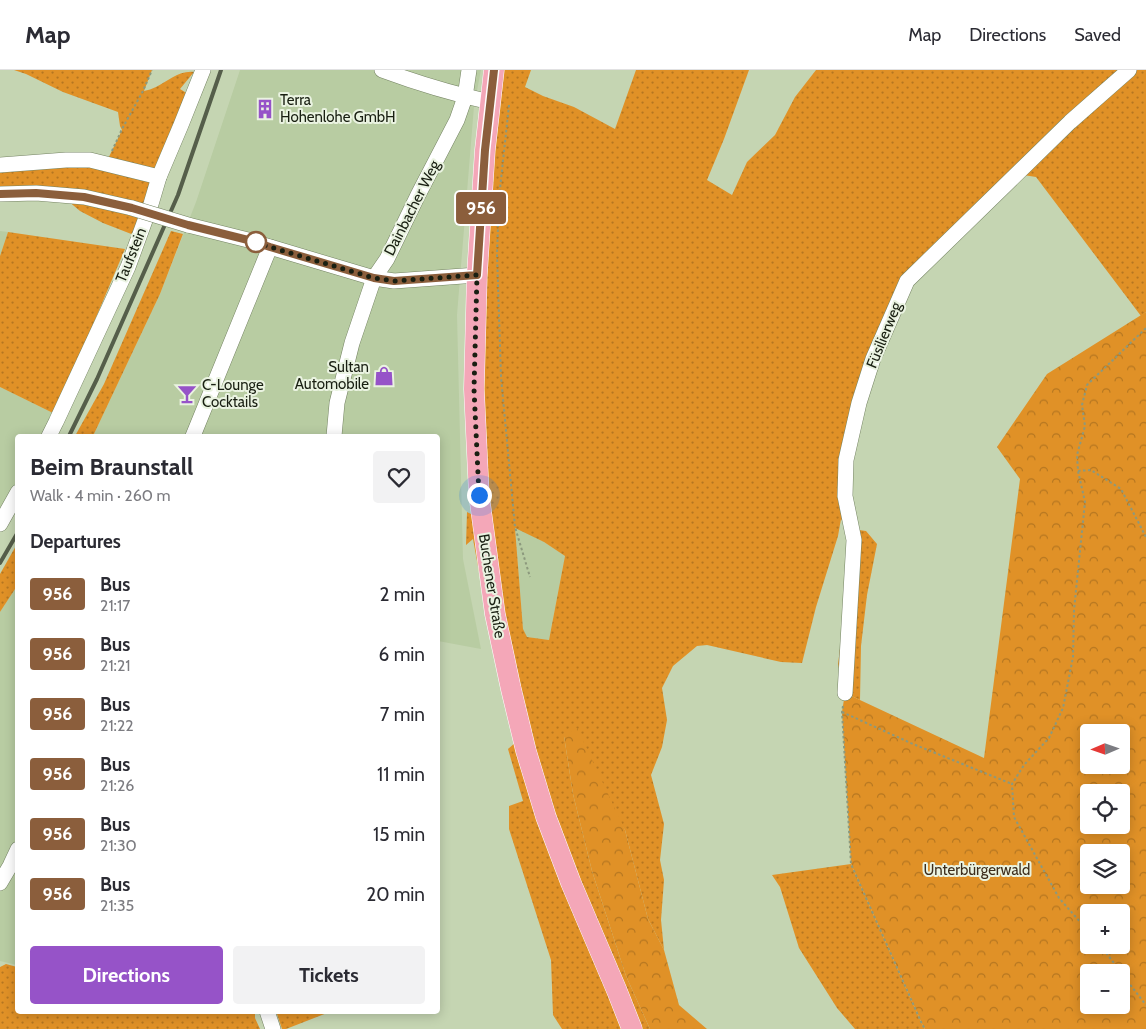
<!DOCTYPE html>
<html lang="en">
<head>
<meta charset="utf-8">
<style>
  body { margin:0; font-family:Cabin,sans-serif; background:#f2f2f3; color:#2b2b33; height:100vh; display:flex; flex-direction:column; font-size:19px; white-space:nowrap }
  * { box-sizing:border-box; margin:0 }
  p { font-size:16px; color:#7c7c81 }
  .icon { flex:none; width:28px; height:28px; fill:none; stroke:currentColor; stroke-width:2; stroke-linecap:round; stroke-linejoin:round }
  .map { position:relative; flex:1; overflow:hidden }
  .drawer { position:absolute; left:15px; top:364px; width:425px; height:580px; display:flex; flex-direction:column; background:#fff; border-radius:5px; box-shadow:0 2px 12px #0003 }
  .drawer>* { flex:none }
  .badge { padding:0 10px; border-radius:4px; font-size:18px; line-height:32px }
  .needle { width:32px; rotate:268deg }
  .tools { position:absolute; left:1080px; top:654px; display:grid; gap:10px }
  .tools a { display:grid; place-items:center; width:50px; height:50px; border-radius:5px; background:#fff; box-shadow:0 2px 12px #0003; font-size:25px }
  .you { position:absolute; width:25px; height:25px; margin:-12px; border:4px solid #fff; border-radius:50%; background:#1a73e8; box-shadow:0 0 0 8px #1a73e833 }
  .map>.badge { position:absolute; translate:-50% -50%; box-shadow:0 0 0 2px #fff }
  h2 { padding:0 15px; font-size:19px; line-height:45px }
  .round { display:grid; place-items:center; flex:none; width:52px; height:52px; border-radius:5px; background:#f2f2f3 }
  .summary { display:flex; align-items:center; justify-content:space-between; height:85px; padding:0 15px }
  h1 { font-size:24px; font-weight:800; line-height:38px }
  .action { display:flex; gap:10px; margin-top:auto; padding:10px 15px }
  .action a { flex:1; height:58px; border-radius:5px; background:#9653c8; color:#fff; font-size:20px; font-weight:800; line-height:58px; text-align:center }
  .action a+a { background:#f2f2f3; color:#2b2b33 }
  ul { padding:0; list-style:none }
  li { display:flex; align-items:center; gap:15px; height:60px; padding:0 15px }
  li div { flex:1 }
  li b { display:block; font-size:19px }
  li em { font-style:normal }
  li .badge { min-width:55px; font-weight:700; text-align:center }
  header { display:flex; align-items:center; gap:30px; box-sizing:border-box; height:70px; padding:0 25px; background:#fff; border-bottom:1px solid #e1e1e2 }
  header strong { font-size:24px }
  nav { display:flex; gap:28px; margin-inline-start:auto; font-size:18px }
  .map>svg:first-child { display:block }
  .built { fill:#b8cca2 }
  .grass { fill:url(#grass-dots); fill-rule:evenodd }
  .forest { fill:url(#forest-crowns); fill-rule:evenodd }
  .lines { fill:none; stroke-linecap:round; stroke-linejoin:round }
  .minor-casing { stroke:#748362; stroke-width:16 }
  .major-casing { stroke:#fff; stroke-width:21 }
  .path { stroke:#8c997d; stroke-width:2; stroke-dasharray:2.5 2.5; stroke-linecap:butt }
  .minor { stroke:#fff; stroke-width:15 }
  .major { stroke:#f4a7b8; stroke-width:20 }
  .rail { stroke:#555e4a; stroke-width:4 }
  .minor-bridge-casing { stroke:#748362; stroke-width:16; stroke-linecap:butt }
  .minor-bridge { stroke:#fff; stroke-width:15 }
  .line-casing { stroke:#fff; stroke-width:11 }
  .line { stroke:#8b5e3c; stroke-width:8 }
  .walk { stroke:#191f12; stroke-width:5; stroke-dasharray:0 9 }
  .stop-dot { fill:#fff; stroke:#8b5e3c; stroke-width:2.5 }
  .labels { text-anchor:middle; stroke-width:4; stroke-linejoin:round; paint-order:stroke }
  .poi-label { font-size:15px; fill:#191f12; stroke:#eaf3e1; text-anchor:start }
  .street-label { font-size:15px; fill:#191f12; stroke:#eaf3e1 }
  .park-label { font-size:15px; fill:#3d2d1c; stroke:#eaf3e1 }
</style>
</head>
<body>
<header>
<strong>Map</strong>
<nav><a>Map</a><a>Directions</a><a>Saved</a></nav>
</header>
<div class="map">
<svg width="1146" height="959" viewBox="0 0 1146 959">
  <defs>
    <pattern id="grass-dots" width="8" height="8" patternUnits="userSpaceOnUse" patternTransform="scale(1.25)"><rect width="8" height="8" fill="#e09127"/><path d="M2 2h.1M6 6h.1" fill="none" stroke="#b57620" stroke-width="1.8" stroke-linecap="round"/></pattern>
    <pattern id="forest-crowns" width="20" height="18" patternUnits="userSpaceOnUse" patternTransform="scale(1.25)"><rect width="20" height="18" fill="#e09127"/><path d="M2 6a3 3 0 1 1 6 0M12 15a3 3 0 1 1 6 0" fill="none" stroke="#b57620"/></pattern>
  </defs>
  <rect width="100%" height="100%" fill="#c5d5b2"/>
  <g class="built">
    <path d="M240 0H481L474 36 457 245 463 489 481 579 438 571V366H93L160 224 196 132Z"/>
    <path d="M0 161 8 162 0 186Z"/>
    <path d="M0 317 55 344 44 366H18L17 416 0 449Z"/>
    <path d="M515 457 544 472 565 486 549 570 526 567 523 560Z"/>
    <path d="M17 516V895L0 891V542Z"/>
  </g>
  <g class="grass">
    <path d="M14 0H152L144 21C148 20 152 19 156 17 168 11 180 0 194 2L180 19 193 27 139 167 103 153 80 141 61 125 0 124V95L106 93 122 60 120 56 118 42 63 22 26 4Z"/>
    <path d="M503 0H531L525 17 543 26 574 37 615 59 636 0H749L724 69 707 110 732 125 747 92 775 65 795 27 816 0H1146V242L1141 246 1036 107 1017 104 907 211 846 390 852 459 866 461 877 474 867 525 861 576 860 630 845 623 838 594 854 471 841 449 838 466 816 537 802 593 781 592 707 575 697 576 673 596 662 618 667 650 662 677 651 705 664 754 660 790 664 810 661 850 664 880 648 849 625 760 564 666 573 724 592 801 626 906 650 959H562L553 945 551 890 509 759V736L523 731 508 679 516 672 483 524 473 469 466 475 467 442 481 449 477 205ZM515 458 544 472 565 486 549 570 527 567 523 559Z"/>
    <path d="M171 161 183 164 160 224 93 366H75L104 314Z"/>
    <path d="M8 162 125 179 55 344 0 317V186Z"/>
    <path d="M17 474V516L0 542V504Z"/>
    <path d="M851 794 922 954 925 959H855L837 938 799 878 780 817 772 805Z"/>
    <path d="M6 894 17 897 18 941H255V948L260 959H0V897Z"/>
    <path d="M276 941H327V943L286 959H282Z"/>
  </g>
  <g class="forest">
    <path d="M1146 242V959H925L922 954 851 794 842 642 845 623 984 688 1020 409 997 377 1047 304ZM1089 662H1121V695H1089ZM1089 722H1121V755H1089ZM1089 782H1121V815H1089ZM1089 842H1121V875H1089ZM1089 902H1121V935H1089Z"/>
    <path d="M577 658 625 760 648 849 664 880 679 935 707 959H650L626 906 592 801 573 724 564 666Z"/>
  </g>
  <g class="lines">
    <defs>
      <g id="minor">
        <path d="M382 0C417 13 454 24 490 32"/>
        <path d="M0 95 66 90H90L159 107"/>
        <path d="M0 124 36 123 84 127 132 138"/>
        <path d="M188 155 252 171 270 177 374 208 394 211 477 205"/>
        <path d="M49 366 56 352 128 197 151 134 159 107 181 55 203 0"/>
        <path d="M193 366 270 177"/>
        <path d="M334 366 337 333 352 273 374 208 387 189 418 125 457 50 465 27 469 0"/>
        <path d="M0 454 18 422"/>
        <path d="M845 623 854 470 845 426 846 390 859 333 873 289 907 211 1070 52 1129 0"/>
        <path d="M0 813 10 796 18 779"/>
        <path d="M267 941 273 959"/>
      </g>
      <path id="major" d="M494 0 485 80 477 205 474 319 479 425 495 544 511 619 526 681 546 747 571 813 617 921 632 959"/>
    </defs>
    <use href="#minor" class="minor-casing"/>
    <use href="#major" class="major-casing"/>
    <g class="path">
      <path d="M509 35 499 128 497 184 501 307 515 457 530 507"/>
      <path d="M112 81 122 59 143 21 152 0"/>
      <path d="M1078 401 1091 400 1121 419 1146 467"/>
      <path d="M843 636 842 642 851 794 922 954 925 959"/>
      <path d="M842 642 913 674 1012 714"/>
      <path d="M1089 862 1059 828 1014 747 1012 714 1024 695 1049 668 1063 638 1073 587 1074 540 1085 432 1078 401 1077 385 1085 356 1082 335 1087 315 1146 258"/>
      <path d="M1100 875 1121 902"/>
      <path d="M1121 903 1146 935"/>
    </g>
    <use href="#minor" class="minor"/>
    <use href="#major" class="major"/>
    <g class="rail">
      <path d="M69 366 97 309 178 125 221 0"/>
      <path d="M0 493 18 462"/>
    </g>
    <defs>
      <path id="minor-bridge" d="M132 138 188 155"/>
    </defs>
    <use href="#minor-bridge" class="minor-bridge-casing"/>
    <use href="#minor-bridge" class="minor-bridge"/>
  </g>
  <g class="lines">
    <defs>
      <path id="line" d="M0 124 36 123 84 127 132 138 188 155 252 171 270 177 374 208 394 211 477 205 485 80 494 0"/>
    </defs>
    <use href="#line" class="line-casing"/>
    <use href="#line" class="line"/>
    <path class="walk" d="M256 172 252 171 270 177 374 208 394 211 477 205 474 319 479 425"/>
  </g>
  <defs>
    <symbol id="building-bare" viewBox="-9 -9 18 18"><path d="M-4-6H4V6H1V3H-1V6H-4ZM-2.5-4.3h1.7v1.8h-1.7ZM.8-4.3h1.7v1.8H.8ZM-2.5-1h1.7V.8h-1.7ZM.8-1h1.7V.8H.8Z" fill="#9653c8" stroke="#eaf3e1" stroke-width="2.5" paint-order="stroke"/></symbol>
    <symbol id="shop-bare" viewBox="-9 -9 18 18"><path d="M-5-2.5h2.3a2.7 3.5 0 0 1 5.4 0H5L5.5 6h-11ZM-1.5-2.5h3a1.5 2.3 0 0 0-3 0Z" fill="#9653c8" stroke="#eaf3e1" stroke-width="2.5" paint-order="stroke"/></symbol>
    <symbol id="bar-bare" viewBox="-9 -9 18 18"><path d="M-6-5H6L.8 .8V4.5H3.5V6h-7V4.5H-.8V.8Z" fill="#9653c8" stroke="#eaf3e1" stroke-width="2.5" paint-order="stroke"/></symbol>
  </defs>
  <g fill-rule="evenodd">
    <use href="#building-bare" x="251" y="25" width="28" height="28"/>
    <use href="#shop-bare" x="370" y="292" width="28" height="28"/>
    <use href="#bar-bare" x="173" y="310" width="28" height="28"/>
  </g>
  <circle class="stop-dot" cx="256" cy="172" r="10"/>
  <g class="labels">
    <g class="poi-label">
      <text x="280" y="35">Terra<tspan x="280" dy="17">Hohenlohe GmbH</tspan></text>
      <text x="369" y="302" text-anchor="end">Sultan<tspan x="369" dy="17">Automobile</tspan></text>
      <text x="202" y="320">C-Lounge<tspan x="202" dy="17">Cocktails</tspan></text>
    </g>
    <g class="street-label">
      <text transform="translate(412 138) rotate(-63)" y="5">Dainbacher Weg</text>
      <text transform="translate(131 185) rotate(-68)" y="5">Taufstein</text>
      <text transform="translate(884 265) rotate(-68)" y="5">Füsilierweg</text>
      <text transform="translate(492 516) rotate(81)" y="5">Buchener Straße</text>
    </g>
    <g class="park-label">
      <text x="977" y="805">Unterbürgerwald</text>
    </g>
  </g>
</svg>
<div class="tools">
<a><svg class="needle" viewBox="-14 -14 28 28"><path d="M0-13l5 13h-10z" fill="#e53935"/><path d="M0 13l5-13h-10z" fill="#7c7c81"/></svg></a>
<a><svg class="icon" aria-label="locate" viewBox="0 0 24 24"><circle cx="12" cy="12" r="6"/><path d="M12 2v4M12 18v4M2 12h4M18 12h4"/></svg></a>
<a><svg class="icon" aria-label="layers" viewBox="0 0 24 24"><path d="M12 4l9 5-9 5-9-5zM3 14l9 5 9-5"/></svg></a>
<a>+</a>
<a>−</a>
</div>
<div class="you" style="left:479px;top:425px"></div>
<b class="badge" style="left:481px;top:138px;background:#8b5e3c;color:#fff">956</b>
<section class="drawer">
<div class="summary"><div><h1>Beim Braunstall</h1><p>Walk · 4 min · 260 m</p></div><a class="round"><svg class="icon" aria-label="heart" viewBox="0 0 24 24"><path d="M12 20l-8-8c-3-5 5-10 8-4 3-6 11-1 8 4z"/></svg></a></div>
<h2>Departures</h2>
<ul>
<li><span class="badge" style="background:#8b5e3c;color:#fff">956</span><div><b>Bus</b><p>21:17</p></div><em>2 min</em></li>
<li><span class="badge" style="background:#8b5e3c;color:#fff">956</span><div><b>Bus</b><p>21:21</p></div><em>6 min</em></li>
<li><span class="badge" style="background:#8b5e3c;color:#fff">956</span><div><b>Bus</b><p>21:22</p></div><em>7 min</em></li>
<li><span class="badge" style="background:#8b5e3c;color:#fff">956</span><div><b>Bus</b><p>21:26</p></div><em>11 min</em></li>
<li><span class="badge" style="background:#8b5e3c;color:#fff">956</span><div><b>Bus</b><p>21:30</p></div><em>15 min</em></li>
<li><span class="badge" style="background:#8b5e3c;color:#fff">956</span><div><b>Bus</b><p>21:35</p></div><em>20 min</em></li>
</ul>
<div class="action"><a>Directions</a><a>Tickets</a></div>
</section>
</div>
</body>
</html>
